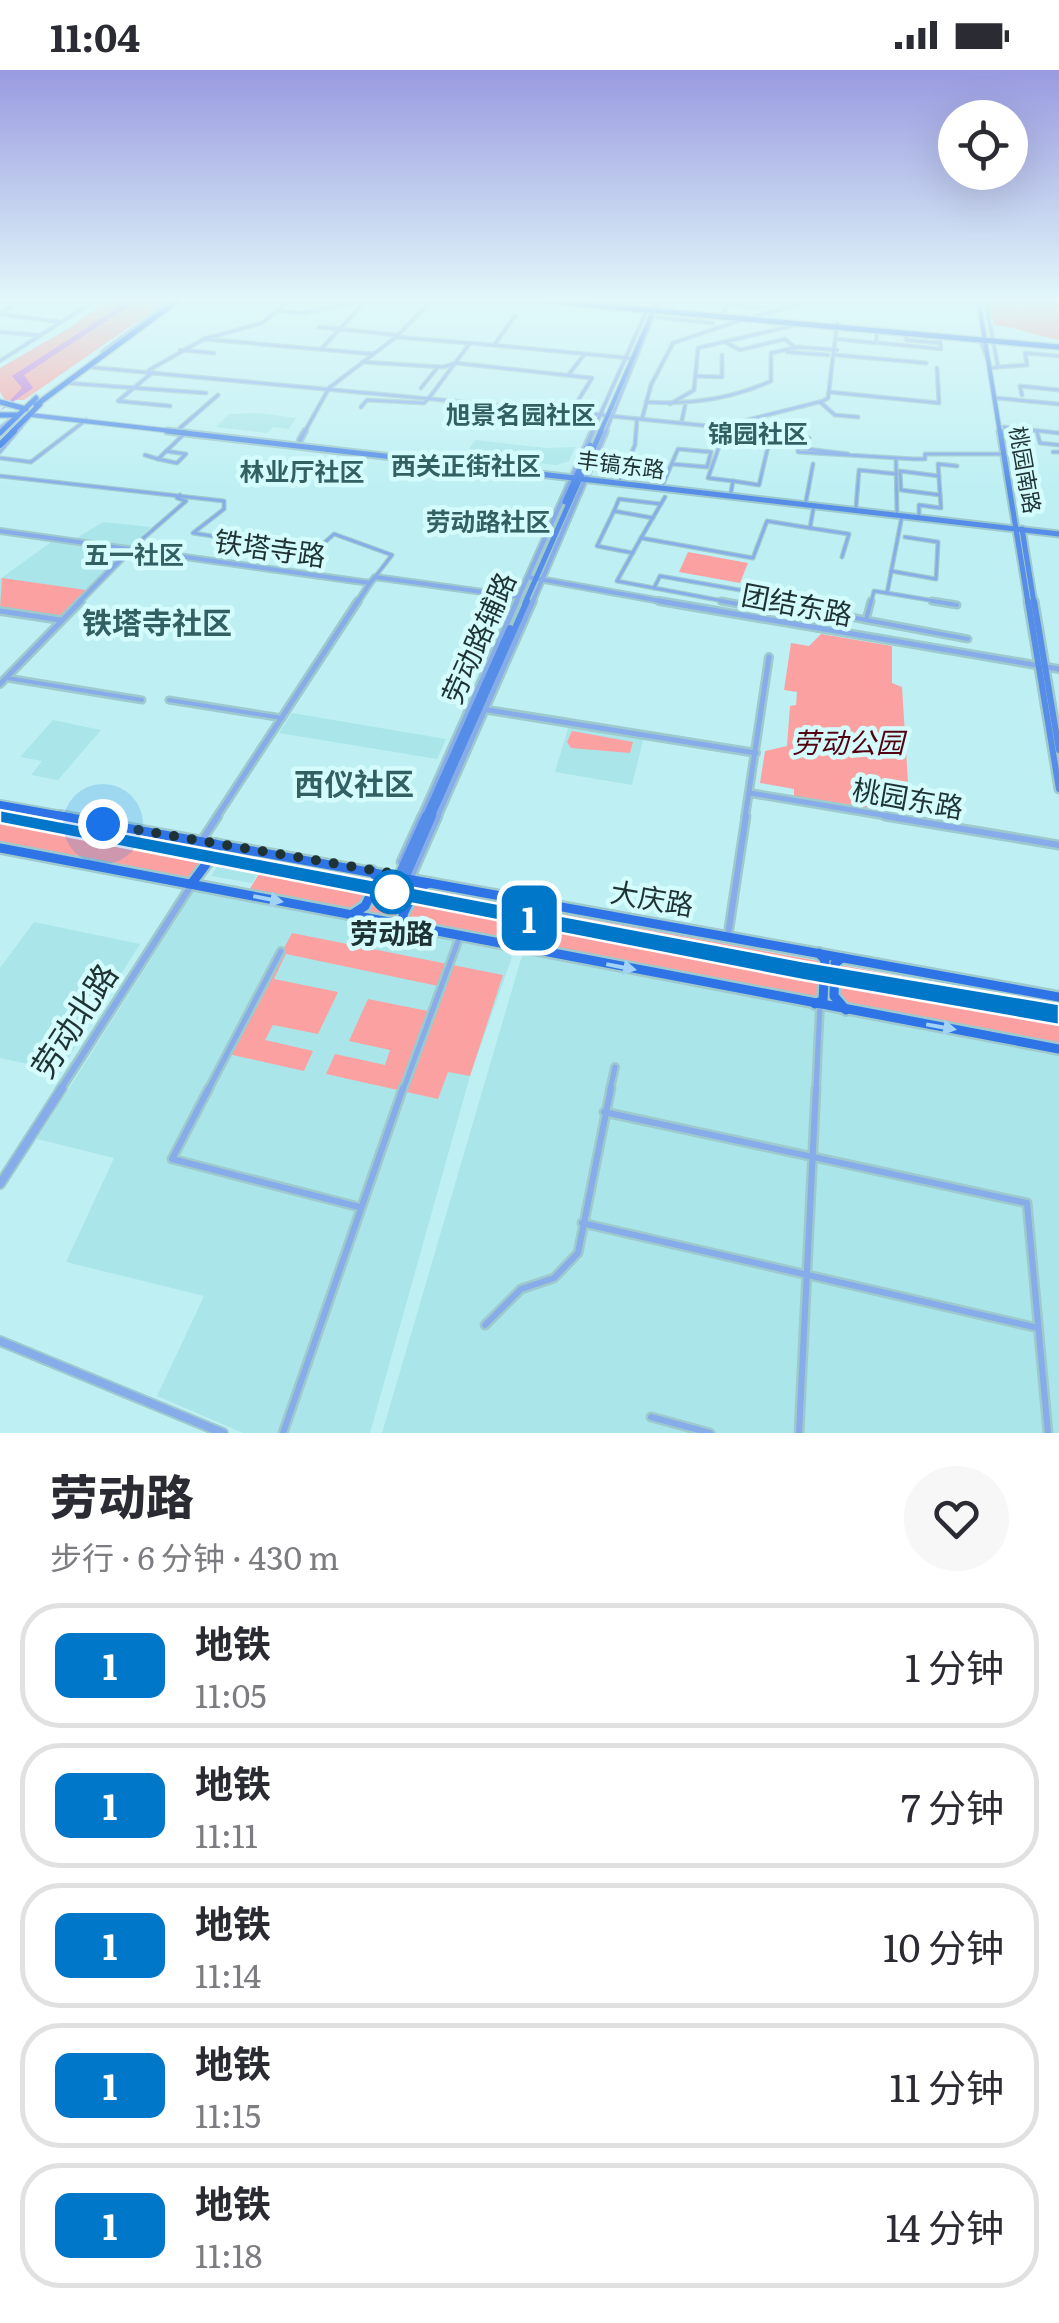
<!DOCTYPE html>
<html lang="zh">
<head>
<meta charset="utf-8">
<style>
  body { margin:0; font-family:Literata,"Noto Sans SC",serif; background:#f7f7f7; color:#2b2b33; height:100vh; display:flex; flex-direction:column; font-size:38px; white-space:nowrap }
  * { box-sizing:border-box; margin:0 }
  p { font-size:32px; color:#7c7c81 }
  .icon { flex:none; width:55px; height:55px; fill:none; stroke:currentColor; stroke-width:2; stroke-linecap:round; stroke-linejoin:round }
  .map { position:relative; height:1363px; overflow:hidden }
  .side { display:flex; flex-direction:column; background:#fff; flex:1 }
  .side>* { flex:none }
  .badge { padding:0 20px; border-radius:15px; font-size:35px; line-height:65px }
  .buttons { position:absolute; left:938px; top:30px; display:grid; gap:20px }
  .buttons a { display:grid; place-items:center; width:90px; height:90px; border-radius:50%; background:#fff; box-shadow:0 10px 40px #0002; font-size:50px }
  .you { position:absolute; width:50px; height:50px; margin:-25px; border:8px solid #fff; border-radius:50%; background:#1a73e8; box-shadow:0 0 0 15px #1a73e833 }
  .map>.badge { position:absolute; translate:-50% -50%; box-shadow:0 0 0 5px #fff }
  .round { display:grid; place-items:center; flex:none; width:105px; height:105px; border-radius:52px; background:#f7f7f7 }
  .headline { display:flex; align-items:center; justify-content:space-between; height:170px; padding:0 50px }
  h1 { font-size:48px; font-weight:800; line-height:75px }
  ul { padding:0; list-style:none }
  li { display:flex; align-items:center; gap:30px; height:125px; margin:0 20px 15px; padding:0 30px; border:5px solid #e1e1e2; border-radius:40px }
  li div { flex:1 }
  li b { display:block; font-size:38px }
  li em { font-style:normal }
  li .badge { min-width:110px; font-weight:700; text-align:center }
  .status { display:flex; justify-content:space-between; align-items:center; height:70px; padding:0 50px; background:#fff; direction:ltr }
  .status svg { height:28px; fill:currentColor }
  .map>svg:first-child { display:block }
  .built { fill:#aae6e9 }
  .green { fill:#fba1a1 }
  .water { fill:#c374d5 }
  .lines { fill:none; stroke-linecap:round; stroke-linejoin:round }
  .minor-far3-casing { stroke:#9ecacd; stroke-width:5 }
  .minor-far2-casing { stroke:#9ecacd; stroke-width:9 }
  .minor-far1-casing { stroke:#9ecacd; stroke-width:10 }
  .minor-casing { stroke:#9ecacd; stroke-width:11 }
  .tertiary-far4-casing { stroke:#9ecacd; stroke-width:5 }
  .tertiary-far3-casing { stroke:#9ecacd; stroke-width:8 }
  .tertiary-far2-casing { stroke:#9ecacd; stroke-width:10 }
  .tertiary-far1-casing { stroke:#9ecacd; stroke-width:11 }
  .tertiary-casing { stroke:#9ecacd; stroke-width:12 }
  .secondary-far3-casing { stroke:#9ecacd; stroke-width:6 }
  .secondary-far2-casing { stroke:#9ecacd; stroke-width:9 }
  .secondary-far1-casing { stroke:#9ecacd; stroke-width:11 }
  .secondary-casing { stroke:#9ecacd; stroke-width:12 }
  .primary-far3-casing { stroke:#9ecacd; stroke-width:8 }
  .primary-far2-casing { stroke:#9ecacd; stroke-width:10 }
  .primary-far1-casing { stroke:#9ecacd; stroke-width:12 }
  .primary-casing { stroke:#9ecacd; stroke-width:14 }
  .minor-far3 { stroke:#86acea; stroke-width:2.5 }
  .minor-far2 { stroke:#86acea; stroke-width:4 }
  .minor-far1 { stroke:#86acea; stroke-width:5 }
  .minor { stroke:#86acea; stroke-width:6 }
  .tertiary-far4 { stroke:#86acea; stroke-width:2.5 }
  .tertiary-far3 { stroke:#86acea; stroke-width:4 }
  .tertiary-far2 { stroke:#86acea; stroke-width:5 }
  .tertiary-far1 { stroke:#86acea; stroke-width:6 }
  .tertiary { stroke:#86acea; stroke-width:8 }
  .secondary-far3 { stroke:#558de8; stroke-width:4 }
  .secondary-far2 { stroke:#558de8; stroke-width:5 }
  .secondary-far1 { stroke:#558de8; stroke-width:6 }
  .secondary { stroke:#558de8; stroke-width:8 }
  .primary-far3 { stroke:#2e74e6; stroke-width:5 }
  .primary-far2 { stroke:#2e74e6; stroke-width:6 }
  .primary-far1 { stroke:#2e74e6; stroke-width:8 }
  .primary { stroke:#2e74e6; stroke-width:9 }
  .oneway { fill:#a2d3f6 }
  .line { fill:#0077c8; stroke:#fff; stroke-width:2.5 }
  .walk { stroke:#1f3334; stroke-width:10; stroke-dasharray:0 18 }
  .stop-dot { fill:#fff; stroke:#0077c8; stroke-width:5 }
  .labels { text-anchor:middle; stroke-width:9; stroke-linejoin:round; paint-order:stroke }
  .far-street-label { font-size:22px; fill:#1f3334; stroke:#d4fcfd }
  .far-neighbourhood-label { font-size:25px; font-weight:bold; fill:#326063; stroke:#d4fcfd }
  .street-label { font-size:28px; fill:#1f3334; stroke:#d4fcfd }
  .park-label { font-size:28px; font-style:italic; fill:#550010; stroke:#d4fcfd }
  .stop-label { font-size:28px; font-weight:bold; fill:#1f3334; stroke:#d4fcfd }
  .neighbourhood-label { font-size:30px; font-weight:bold; fill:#326063; stroke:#d4fcfd }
  .near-street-label { font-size:32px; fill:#1f3334; stroke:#d4fcfd }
</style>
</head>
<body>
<div class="status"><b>11:04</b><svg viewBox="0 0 49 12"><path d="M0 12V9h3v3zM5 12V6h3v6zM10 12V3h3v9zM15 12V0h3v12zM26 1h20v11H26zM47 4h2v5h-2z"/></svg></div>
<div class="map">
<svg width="1059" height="1363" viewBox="0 0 1059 1363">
  <rect width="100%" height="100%" fill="#bef0f3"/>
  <g class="built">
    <path d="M258 343 296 348 289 359 273 357 267 363 216 357 229 344Z"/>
    <path d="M475 370 546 378 575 377 569 391 556 395 465 385Z"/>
    <path d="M103 452 151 457 130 477 75 469Z"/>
    <path d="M51 472 125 482 59 547 0 539V509Z"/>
    <path d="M292 643 446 669 437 689 279 663Z"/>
    <path d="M53 650 101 660 58 710 31 705 42 691 20 687Z"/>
    <path d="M569 655 644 667 632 715 555 702Z"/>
    <path d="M228 778 269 785 252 813 211 806Z"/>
    <path d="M194 821 507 881 512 887 470 1006 370 1363H243L157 1326 204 1226 66 1192 114 1088 37 1069Z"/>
    <path d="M34 852 140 874 60 1001 0 988V898Z"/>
    <path d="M523 882 1059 986V1363H382Z"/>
  </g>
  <g class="green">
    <path d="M109 228H171L24 330H5L0 322V298L71 257Z"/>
    <path d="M988 228H1059V270C1034 266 1019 257 994 255Z"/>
    <path d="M688 482 748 493 740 513 679 502Z"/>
    <path d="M2 508 86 520 59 547 0 539Z"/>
    <path d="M821 564 892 576V613L902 617 910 744 794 726V719L760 713 765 681 787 676 790 636 796 635 797 622 784 620 791 573 809 576Z"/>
    <path d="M572 661 633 672 630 683 571 678 567 672Z"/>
    <path d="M0 740 209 778 188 811 0 776Z"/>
    <path d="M267 790 1059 935V974L248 822Z"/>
    <path d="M292 863 503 905 470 1006 448 1002 438 1029 326 1004 335 984 385 995 390 980 349 971 368 929 428 941 438 916 286 884 274 909 338 922 318 964 273 955 265 970 313 981 304 1001 228 984Z"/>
  </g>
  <path class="water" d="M133 228H141L24 305 33 318 0 341 22 318 12 306Z"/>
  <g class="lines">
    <defs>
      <g id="minor-far3">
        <path d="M693 228 728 231 723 244"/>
        <path d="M773 228 790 237"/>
        <path d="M985 228 998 297 993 298"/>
        <path d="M683 231 758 237"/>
        <path d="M656 239 662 228"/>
        <path d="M277 241 303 243 380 228"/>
        <path d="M0 243 26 228"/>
        <path d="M0 244 60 252"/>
        <path d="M655 247 713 253"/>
        <path d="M906 264V270L940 273"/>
        <path d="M837 269 876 273 877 262"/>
        <path d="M725 272 740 280 785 269 793 276"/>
        <path d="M981 272 991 298"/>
        <path d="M880 273 941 279 940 271"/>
        <path d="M494 275 515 246"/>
        <path d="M322 278 363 234"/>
        <path d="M180 280 214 283"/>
        <path d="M102 282 175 228"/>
        <path d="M787 282 828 285"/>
        <path d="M836 285 926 293"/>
        <path d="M362 292 443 297 456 293 592 308 571 342"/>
        <path d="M998 297 1027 295 1025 283 1059 286"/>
        <path d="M153 302 118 331 170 336"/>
        <path d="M569 304 584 285"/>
        <path d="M695 306 722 307V285"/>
        <path d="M66 313 206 323"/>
        <path d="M421 318 438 297"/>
        <path d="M829 322 939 333 937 298"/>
        <path d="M1022 325 1020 316 1059 320"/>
        <path d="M646 332C690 335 731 329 771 311V283L798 277 837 280"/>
        <path d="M820 332 835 345 858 347"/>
        <path d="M670 334 694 320 698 278 795 255"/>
        <path d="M361 337 367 330 424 333 429 328"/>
        <path d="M455 347 470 348 480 333"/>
        <path d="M682 350 685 336"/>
        <path d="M1004 357 1059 363"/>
        <path d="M0 358 14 347"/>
        <path d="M180 358 218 325"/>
        <path d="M1037 362 1040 373 1059 375"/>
        <path d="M722 368 708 408 733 411 731 422"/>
        <path d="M0 382 31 345"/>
        <path d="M1053 382H1059"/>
        <path d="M848 384 798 378V382L914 389H925V384H1005"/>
        <path d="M145 385 158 389 184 364"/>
        <path d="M0 388 31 392 86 350"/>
        <path d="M158 389 177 393 186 384 166 381"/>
        <path d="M896 390 897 442"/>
        <path d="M0 406 224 431V439L193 463 314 482 334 464 392 485 375 507"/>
        <path d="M939 406 900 401 901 420 940 425"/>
        <path d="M620 409 635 375 637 349"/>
        <path d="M733 411 759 415 771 364 809 368"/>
        <path d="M663 414 678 379 711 382 707 397 672 394"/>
        <path d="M665 427 641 468 753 488 767 451 810 458"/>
        <path d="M806 431 813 394"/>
        <path d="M814 435 810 458 849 464 842 487"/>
        <path d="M856 437 859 400 897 404"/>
        <path d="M614 441 619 429 661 434"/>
        <path d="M919 445V435L941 438 938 394 957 396"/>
        <path d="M480 449 549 458"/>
        <path d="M641 468 617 511 734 533"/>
        <path d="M131 479 186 431 177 428 180 425"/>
        <path d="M633 483 597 476 614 441 653 448"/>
        <path d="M891 501 936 509 938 472 905 467"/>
        <path d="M654 518 660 506 774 526 772 533"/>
        <path d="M887 523 947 533"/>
        <path d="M871 533 874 521 887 523 902 446"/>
      </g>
      <g id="minor-far2">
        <path d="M721 531 770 540 773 531"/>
        <path d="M871 531 866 550 968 569"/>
        <path d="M932 531 957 535"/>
        <path d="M801 537 866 550"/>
        <path d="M7 608 142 630"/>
        <path d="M169 630 282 648"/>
      </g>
      <g id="minor-far1">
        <path d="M208 1020 281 881"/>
        <path d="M403 1020 460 866"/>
        <path d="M610 1020 615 997"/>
        <path d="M816 1020 820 935"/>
      </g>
      <g id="minor">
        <path d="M209 1018 172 1089 359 1137"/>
        <path d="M604 1042 1027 1133 1048 1363"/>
        <path d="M582 1153 1038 1258"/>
        <path d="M485 1255 521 1219 554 1208 578 1183 611 1018"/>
        <path d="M651 1347 710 1363"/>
        <path d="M283 1363 403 1018"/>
        <path d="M799 1363 816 1018"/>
      </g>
      <g id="tertiary-far4">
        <path d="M753 247 822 228"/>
        <path d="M319 257 397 265"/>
        <path d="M0 262 37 265"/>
        <path d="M396 267 468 273"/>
        <path d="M204 269 373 284"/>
        <path d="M0 291 99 228"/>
        <path d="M88 297 604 345"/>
        <path d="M149 300 204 269 262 253 293 228"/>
        <path d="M429 328 470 273 629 288"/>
        <path d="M996 328 1059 334"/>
        <path d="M610 346 719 357 823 331 828 328 837 254"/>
        <path d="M642 349 651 315 673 273 741 250"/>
        <path d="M304 363 329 318 396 267 434 228"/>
        <path d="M592 363 647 240"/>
        <path d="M605 363 653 246"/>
      </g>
      <g id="tertiary-far3">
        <path d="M300 370 305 361"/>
        <path d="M0 461 370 513 375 507 519 527"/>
        <path d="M528 507 672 533"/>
        <path d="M78 533 131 479"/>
        <path d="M357 533 370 513"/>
        <path d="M516 533 593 361"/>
        <path d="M532 533 606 361"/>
      </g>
      <g id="tertiary-far2">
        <path d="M659 531 1059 599"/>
        <path d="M0 541 60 550"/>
        <path d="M0 614 81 531"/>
        <path d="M482 639 756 683"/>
        <path d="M750 723 900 748"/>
        <path d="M216 748 358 531"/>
        <path d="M421 748 517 531"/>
        <path d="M437 748 533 531"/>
        <path d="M745 748 769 587"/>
      </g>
      <g id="tertiary-far1">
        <path d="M885 746 1059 775"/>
        <path d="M202 770 218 746"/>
        <path d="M401 792 422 746"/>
        <path d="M411 807 438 746"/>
        <path d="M728 865 746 746"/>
        <path d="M60 1020 192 814"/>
      </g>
      <g id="tertiary">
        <path d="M0 1114 62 1018"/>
        <path d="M0 1271 223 1363"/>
      </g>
      <g id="secondary-far3">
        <path d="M978 228 1000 363"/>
        <path d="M31 345 189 363"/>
        <path d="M600 363 659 228"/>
      </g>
      <g id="secondary-far2">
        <path d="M167 361 1059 464"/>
        <path d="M1000 361 1028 533"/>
        <path d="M565 432 590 375"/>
        <path d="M1022 459 1034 533"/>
        <path d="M525 533 601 361"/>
      </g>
      <g id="secondary-far1">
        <path d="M1028 531 1059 719"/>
        <path d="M1034 531 1059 680"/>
        <path d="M425 748 510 558"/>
        <path d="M431 748 527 531"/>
      </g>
      <g id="secondary">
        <path d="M399 805 426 746"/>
        <path d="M406 806 432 746"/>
      </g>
      <g id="primary-far3">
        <path d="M512 228 1059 277"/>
        <path d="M0 332 26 339"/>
        <path d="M36 335 181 228"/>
        <path d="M0 345H17"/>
        <path d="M0 363 36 328"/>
        <path d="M11 363 40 334"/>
      </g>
      <path id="primary-far2" d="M0 375 14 361"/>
      <path id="primary-far1" d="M0 735 73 748"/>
      <g id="primary">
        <path d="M59 746 1059 927"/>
        <path d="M0 778 1059 979"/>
        <path d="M192 813 218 778 215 774"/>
        <path d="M351 845 365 836 378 810 372 801"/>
        <path d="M404 855 403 844 416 818 429 813"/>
        <path d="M842 888 835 893 834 926 846 940"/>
        <path d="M815 934 823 930 825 890 819 883"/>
      </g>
    </defs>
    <use href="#minor-far3" class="minor-far3-casing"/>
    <use href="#minor-far2" class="minor-far2-casing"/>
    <use href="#minor-far1" class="minor-far1-casing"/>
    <use href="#minor" class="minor-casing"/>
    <use href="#tertiary-far4" class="tertiary-far4-casing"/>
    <use href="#tertiary-far3" class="tertiary-far3-casing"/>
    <use href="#tertiary-far2" class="tertiary-far2-casing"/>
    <use href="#tertiary-far1" class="tertiary-far1-casing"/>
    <use href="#tertiary" class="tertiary-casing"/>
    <use href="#secondary-far3" class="secondary-far3-casing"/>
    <use href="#secondary-far2" class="secondary-far2-casing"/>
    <use href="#secondary-far1" class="secondary-far1-casing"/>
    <use href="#secondary" class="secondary-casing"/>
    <use href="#primary-far3" class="primary-far3-casing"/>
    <use href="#primary-far2" class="primary-far2-casing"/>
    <use href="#primary-far1" class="primary-far1-casing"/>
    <use href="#primary" class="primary-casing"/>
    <use href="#minor-far3" class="minor-far3"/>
    <use href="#minor-far2" class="minor-far2"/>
    <use href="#minor-far1" class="minor-far1"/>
    <use href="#minor" class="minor"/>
    <use href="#tertiary-far4" class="tertiary-far4"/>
    <use href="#tertiary-far3" class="tertiary-far3"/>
    <use href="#tertiary-far2" class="tertiary-far2"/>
    <use href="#tertiary-far1" class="tertiary-far1"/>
    <use href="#tertiary" class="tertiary"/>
    <use href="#secondary-far3" class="secondary-far3"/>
    <use href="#secondary-far2" class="secondary-far2"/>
    <use href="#secondary-far1" class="secondary-far1"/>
    <use href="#secondary" class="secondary"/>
    <use href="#primary-far3" class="primary-far3"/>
    <use href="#primary-far2" class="primary-far2"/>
    <use href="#primary-far1" class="primary-far1"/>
    <use href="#primary" class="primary"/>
  </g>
  <defs><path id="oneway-solid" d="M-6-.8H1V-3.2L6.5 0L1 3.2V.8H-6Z" transform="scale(2.5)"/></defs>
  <g class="oneway">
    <use href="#oneway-solid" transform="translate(268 829) rotate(11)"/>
    <use href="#oneway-solid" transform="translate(621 897) rotate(11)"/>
    <use href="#oneway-solid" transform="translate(941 957) rotate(10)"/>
  </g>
  <linearGradient id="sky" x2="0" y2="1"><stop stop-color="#999ae0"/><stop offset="0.55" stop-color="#e2f8fa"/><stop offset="1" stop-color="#e2f8fa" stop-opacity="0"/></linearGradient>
  <rect width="1059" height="418" fill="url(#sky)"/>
  <path class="line" d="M0 740 802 891 1059 934V955L802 910 0 753Z"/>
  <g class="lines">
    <path class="walk" d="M103 754 396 804 392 822"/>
  </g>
  <circle class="stop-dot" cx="392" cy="822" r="20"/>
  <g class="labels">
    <g class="far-street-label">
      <text transform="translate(621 395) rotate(7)" y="8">丰镐东路</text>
      <text transform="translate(1025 400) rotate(80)" y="8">桃园南路</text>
    </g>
    <g class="far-neighbourhood-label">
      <text x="521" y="354">旭景名园社区</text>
      <text x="758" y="373">锦园社区</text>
      <text x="466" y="405">西关正街社区</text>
      <text x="302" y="411">林业厅社区</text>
      <text x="488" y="461">劳动路社区</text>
      <text x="134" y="494">五一社区</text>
    </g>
    <g class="street-label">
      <text transform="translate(270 479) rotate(8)" y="10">铁塔寺路</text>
      <text transform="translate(797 535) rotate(11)" y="10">团结东路</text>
      <text transform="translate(479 568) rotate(-66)" y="10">劳动路辅路</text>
      <text transform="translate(908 729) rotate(10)" y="10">桃园东路</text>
      <text transform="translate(652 829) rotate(10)" y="10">大庆路</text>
    </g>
    <g class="park-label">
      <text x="848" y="683">劳动公园</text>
    </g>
    <g class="stop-label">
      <text x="392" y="874">劳动路</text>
    </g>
    <g class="neighbourhood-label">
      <text x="157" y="564">铁塔寺社区</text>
      <text x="354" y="725">西仪社区</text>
    </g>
    <g class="near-street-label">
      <text transform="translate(75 951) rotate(-57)" y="11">劳动北路</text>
    </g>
  </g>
</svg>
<div class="buttons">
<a><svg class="icon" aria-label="locate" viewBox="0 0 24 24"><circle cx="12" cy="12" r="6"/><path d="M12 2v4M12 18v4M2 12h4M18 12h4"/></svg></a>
</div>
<div class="you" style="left:103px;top:754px"></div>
<b class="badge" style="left:529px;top:848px;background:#0077c8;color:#fff">1</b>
</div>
<section class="side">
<div class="headline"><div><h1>劳动路</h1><p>步行 · 6 分钟 · 430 m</p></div><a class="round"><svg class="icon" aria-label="heart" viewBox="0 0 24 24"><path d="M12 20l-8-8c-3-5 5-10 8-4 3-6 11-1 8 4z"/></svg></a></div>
<ul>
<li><span class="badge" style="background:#0077c8;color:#fff">1</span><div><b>地铁</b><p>11:05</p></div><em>1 分钟</em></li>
<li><span class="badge" style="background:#0077c8;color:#fff">1</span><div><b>地铁</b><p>11:11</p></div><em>7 分钟</em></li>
<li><span class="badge" style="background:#0077c8;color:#fff">1</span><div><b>地铁</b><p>11:14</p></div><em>10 分钟</em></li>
<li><span class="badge" style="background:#0077c8;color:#fff">1</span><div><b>地铁</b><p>11:15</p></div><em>11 分钟</em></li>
<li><span class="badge" style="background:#0077c8;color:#fff">1</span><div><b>地铁</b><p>11:18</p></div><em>14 分钟</em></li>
</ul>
</section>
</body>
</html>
